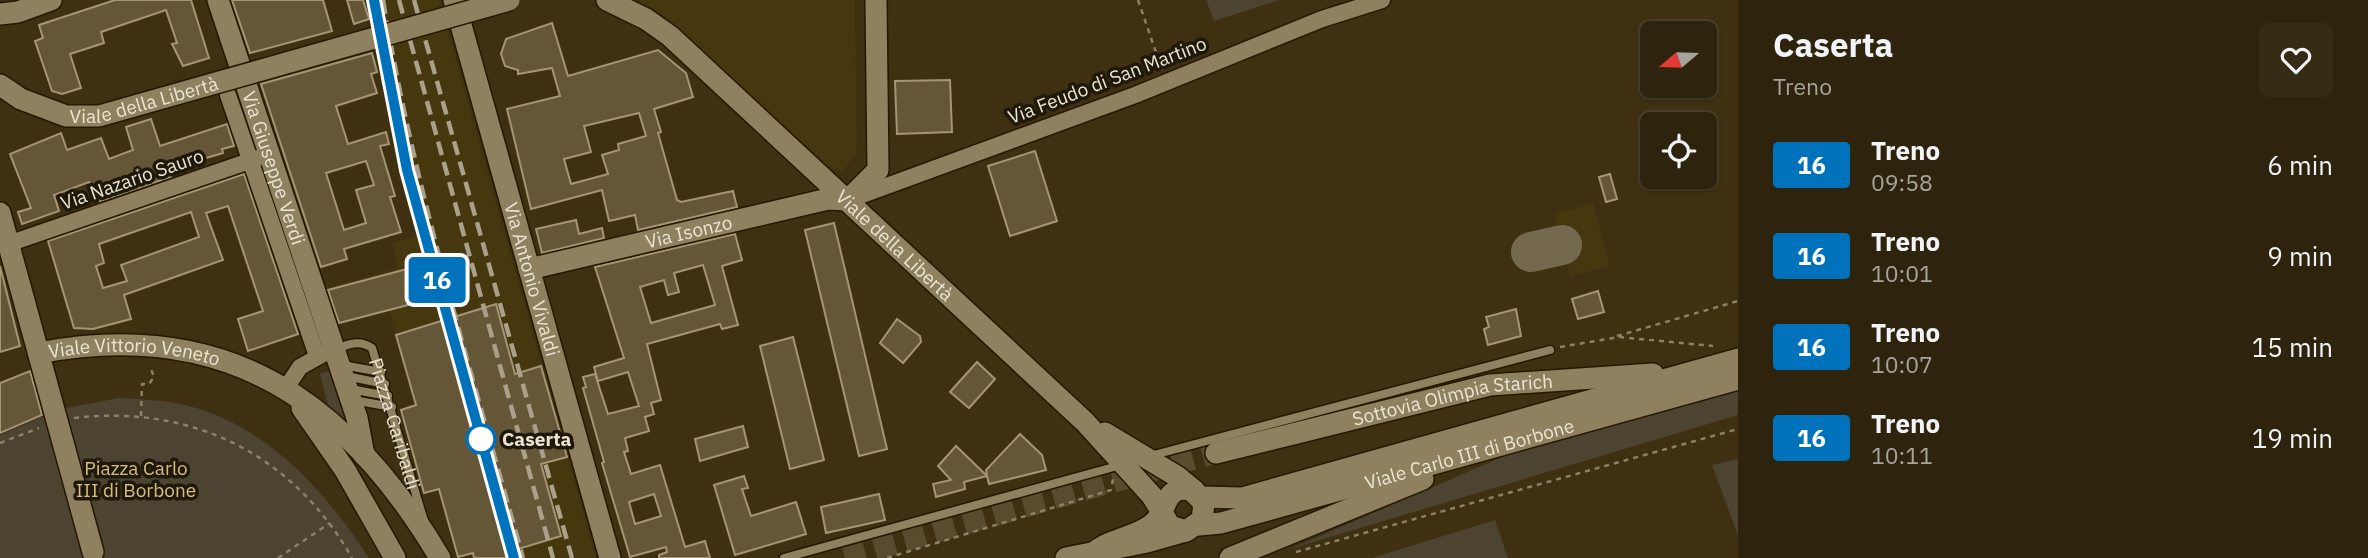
<!DOCTYPE html>
<html lang="it">
<head>
<meta charset="utf-8">
<style>
  body { margin:0; font-family:"IBM Plex Sans",sans-serif; background:#362c16; color:#f1f3f6; height:100vh; display:flex; flex-direction:column; font-size:26px; white-space:nowrap }
  * { box-sizing:border-box; margin:0 }
  p { font-size:23px; color:#a7a49d }
  .icon { flex:none; width:38px; height:38px; fill:none; stroke:currentColor; stroke-width:2; stroke-linecap:round; stroke-linejoin:round }
  .map { position:relative; flex:1; overflow:hidden }
  .side { display:flex; flex-direction:column; background:#2e240d; width:630px }
  .side>* { flex:none }
  .badge { padding:0 14px; border-radius:5px; font-size:24px; line-height:46px }
  .needle { width:46px; rotate:251deg }
  .tools { position:absolute; left:1640px; top:21px; display:grid; gap:14px }
  .tools a { display:grid; place-items:center; width:77px; height:77px; border-radius:10px; background:#2e240d; box-shadow:0 2px 5px #0004,0 0 0 2px #49412e; font-size:35px }
  .map>.badge { position:absolute; translate:-50% -50%; box-shadow:0 0 0 4px #fff }
  .round { display:grid; place-items:center; flex:none; width:74px; height:74px; border-radius:10px; background:#362c16 }
  .headline { display:flex; align-items:center; justify-content:space-between; height:119px; padding:0 35px }
  h1 { font-size:33px; font-weight:800; line-height:52px }
  ul { padding:0; list-style:none }
  li { display:flex; align-items:center; gap:21px; height:91px; padding:0 35px }
  li div { flex:1 }
  li b { display:block; font-size:26px }
  li em { font-style:normal }
  li .badge { min-width:77px; font-weight:700; text-align:center }
  main { display:flex; flex:1; min-height:0 }
  .map>svg:first-child { display:block }
  .built { fill:#47370f }
  .green { fill:#4c4330 }
  .lines { fill:none; stroke-linecap:round; stroke-linejoin:round }
  .taxiway { stroke:#74684e; stroke-width:40 }
  .building { fill:#655637; stroke:#a59574; stroke-width:2; fill-rule:evenodd }
  .secondary-tunnel { stroke:#584b2e; stroke-width:21; stroke-dasharray:21 10; stroke-linecap:butt }
  .lane-casing { stroke:#241800; stroke-width:11 }
  .street-casing { stroke:#241800; stroke-width:19 }
  .secondary-casing { stroke:#241800; stroke-width:24 }
  .path { stroke:#8c8068; stroke-width:2.5; stroke-dasharray:5 5; stroke-linecap:butt }
  .lane { stroke:#8f8060; stroke-width:8 }
  .street { stroke:#8f8060; stroke-width:16 }
  .secondary { stroke:#8f8060; stroke-width:21 }
  .rail { stroke:#aba18a; stroke-width:4.5; stroke-dasharray:14 7; stroke-linecap:butt }
  .secondary-bridge-casing { stroke:#241800; stroke-width:24; stroke-linecap:butt }
  .secondary-bridge { stroke:#8f8060; stroke-width:21 }
  .line-casing { stroke:#fff; stroke-width:16 }
  .line { stroke:#0072bc; stroke-width:10 }
  .stop-dot { fill:#fff; stroke:#0072bc; stroke-width:3.5 }
  .labels { text-anchor:middle; stroke-width:7; stroke-linejoin:round; paint-order:stroke }
  .street-label { font-size:19px; fill:#ece4d3; stroke:#1f190c }
  .stop-label { font-size:19px; font-weight:bold; fill:#ece4d3; stroke:#1f190c; text-anchor:start }
  .park-label { font-size:19px; fill:#d8bd82; stroke:#1f190c }
</style>
</head>
<body>
<main>
<div class="map">
<svg width="1738" height="558" viewBox="0 0 1738 558">
  <rect width="100%" height="100%" fill="#3e3011"/>
  <g class="built">
    <path d="M368 0H439L596 558H474L472 553 458 557 439 490 424 493 401 410 416 405 389 310 338 324 322 289 398 268 393 243 421 235 393 131Z"/>
    <path d="M639 0H855L857 152 843 171 829 167 664 16Z"/>
    <path d="M1593 203 1610 266 1570 276 1555 214Z"/>
  </g>
  <g class="green">
    <path d="M1206 0H1279L1214 21Z"/>
    <path d="M334 369 348 418 344 423 331 418 320 374Z"/>
    <path d="M1738 388V415L1290 549 1500 458 1546 441Z"/>
    <path d="M119 398C142 399 166 400 189 406 267 426 326 492 369 558H0V435L61 409Z"/>
    <path d="M1738 459V536L1712 465Z"/>
    <path d="M1495 520 1508 558H1372Z"/>
  </g>
  <g class="lines">
    <path class="taxiway" d="M1531 252 1562 245"/>
  </g>
  <g class="building">
    <path d="M115 0H191L209 58 183 66 172 44 177 43 166 10 101 32 104 43 70 54 81 88 62 94 52 91 35 41 43 38 39 25Z"/>
    <path d="M232 0H323L332 31 250 53Z"/>
    <path d="M347 0H363L369 19 354 24Z"/>
    <path d="M552 23 568 76 658 50 686 73 693 97 654 109 661 132 658 133 677 200 681 202 733 191 737 207 638 230 635 215 609 221 602 190 531 209 507 109 560 96 552 68 518 74V70L505 66 501 54 506 39ZM639 113 646 136 618 144 619 150 602 155 608 174 571 184 564 159 591 152 584 126Z"/>
    <path d="M372 53 377 72 371 74 377 93 336 106 348 144 386 132 389 144 380 146 395 196 390 197 401 232 344 249 347 259 321 267 261 84ZM366 161 374 185 356 190 366 223 344 230 326 173Z"/>
    <path d="M950 80 952 132 897 134 895 81Z"/>
    <path d="M151 119 160 146 227 124 234 146 222 149 223 153 168 169 171 177 100 201 98 197 95 199 89 182 54 195 59 211 22 224 18 212 31 208 10 154 61 133 67 150 101 138 109 159 133 150 126 127Z"/>
    <path d="M1035 151 1057 221 1010 236 988 166Z"/>
    <path d="M244 174 298 334 248 351 238 319 263 311 228 206 206 213 223 260 124 295 131 319 93 329 74 328 48 241ZM191 212 199 237 121 265 127 281 103 288 96 266 104 263 99 244Z"/>
    <path d="M1610 174 1617 199 1606 202 1599 177Z"/>
    <path d="M576 220 579 234 602 228 604 238 542 253 536 229Z"/>
    <path d="M834 223 887 449 859 456 805 230Z"/>
    <path d="M735 234 742 260 722 266 738 325 722 329 720 324 647 344 661 400 651 403 654 414 645 417 649 431 625 438 628 451 624 452 631 474 660 465 685 547 705 541 710 558H659V555L667 552 666 547 630 557 602 463 604 462 583 388 586 387 583 377 595 374 608 414 639 406 628 372 598 381 594 367 624 358 595 267ZM703 265 715 305 651 323 640 287 664 280 668 295 679 292 674 273ZM654 494 661 516 635 524 629 502Z"/>
    <path d="M422 265 431 299 339 323 328 290Z"/>
    <path d="M0 266 20 346 0 352Z"/>
    <path d="M1598 291 1604 312 1578 319 1572 299Z"/>
    <path d="M496 304 515 374 541 366 567 457 541 464 561 536 508 552 510 558H474L473 553 458 557 439 489 424 493 401 410 416 405 396 335Z"/>
    <path d="M1516 309 1521 336 1488 345 1484 329 1489 327 1486 317Z"/>
    <path d="M897 319 920 336 921 342 903 363 880 343Z"/>
    <path d="M793 337 824 460 790 469 760 346Z"/>
    <path d="M977 362 995 379 969 408 950 392Z"/>
    <path d="M30 371 42 415 0 433V383Z"/>
    <path d="M743 426 748 447 700 461 695 439Z"/>
    <path d="M1020 434 1042 455 1046 470 989 484 987 476 964 482 965 489 936 497 933 484 951 480 938 466 956 446 987 476 986 470Z"/>
    <path d="M744 476 748 488 742 489 751 516 796 502 806 534 735 555 714 485Z"/>
    <path d="M879 494 885 520 826 533 821 507Z"/>
  </g>
  <g class="lines">
    <path class="secondary-tunnel" d="M845 558 1216 453"/>
    <defs>
      <g id="lane">
        <path id="s1" d="M337 349C350 343 361 340 372 348L424 521"/>
        <path d="M342 365 381 372"/>
        <path d="M346 376 385 384"/>
        <path d="M350 389 388 396"/>
        <path d="M353 400 392 407"/>
        <path d="M1150 456 1550 350"/>
        <path d="M784 558 1121 465"/>
      </g>
      <g id="street">
        <path d="M228 95 317 356"/>
        <path d="M854 198 1135 95 1322 19 1382 0"/>
        <path d="M8 244 258 158"/>
        <path d="M286 388 300 367 325 353"/>
      </g>
      <g id="secondary">
        <path id="s2" d="M218 0 357 418 364 455"/>
        <path id="s3" d="M454 0 610 558"/>
        <path id="s4" d="M607 0 646 19 670 36 1085 422 1152 496 1170 526 1186 531 1202 520 1204 503 1191 490C1162 484 1169 513 1151 525 1133 539 1103 539 1089 558"/>
        <path d="M0 14 18 12 51 0"/>
        <path d="M0 85 21 99"/>
        <path d="M848 200 878 170 876 0"/>
        <path d="M0 213 93 552"/>
        <path id="s5" d="M529 269 828 199 848 200"/>
        <path id="s6" d="M39 353C226 317 347 401 440 558"/>
        <path d="M302 408 345 470 395 558"/>
        <path d="M1105 433 1178 477 1195 491"/>
        <path id="s7" d="M1216 453 1490 385 1653 374"/>
        <path d="M1201 497 1242 498 1738 359"/>
        <path id="s8" d="M1199 525 1221 523 1738 379"/>
        <path d="M1066 558 1147 542 1186 531"/>
        <path d="M1230 558 1423 479"/>
      </g>
    </defs>
    <use href="#lane" class="lane-casing"/>
    <use href="#street" class="street-casing"/>
    <use href="#secondary" class="secondary-casing"/>
    <g class="path">
      <path d="M1138 0 1162 70"/>
      <path d="M1617 336 1738 301"/>
      <path d="M1560 347 1619 337 1713 346"/>
      <path d="M141 416 142 384H149L154 377 150 366"/>
      <path d="M74 418C191 404 293 454 352 558"/>
      <path d="M0 443 39 428"/>
      <path d="M1296 552 1738 429"/>
      <path d="M278 558 330 523"/>
      <path d="M887 558 1111 490 1113 479"/>
    </g>
    <use href="#lane" class="lane"/>
    <use href="#street" class="street"/>
    <use href="#secondary" class="secondary"/>
    <g class="rail">
      <path d="M383 0C414 189 472 373 523 558"/>
      <path d="M399 0 553 558"/>
      <path d="M414 0 572 558"/>
    </g>
    <defs>
      <g id="secondary-bridge">
        <path id="s9" d="M21 99 66 116H99L509 0"/>
      </g>
    </defs>
    <use href="#secondary-bridge" class="secondary-bridge-casing"/>
    <use href="#secondary-bridge" class="secondary-bridge"/>
  </g>
  <g class="lines">
    <defs>
      <path id="line" d="M374 0 407 170 514 558"/>
    </defs>
    <use href="#line" class="line-casing"/>
    <use href="#line" class="line"/>
  </g>
  <circle class="stop-dot" cx="481" cy="439" r="14"/>
  <g class="labels">
    <g class="street-label">
      <text transform="translate(1107 80) rotate(-21)" y="7">Via Feudo di San Martino</text>
      <text dy="7" stroke="none"><textPath href="#s9" startOffset="128">Viale della Libertà</textPath></text>
      <text dy="7" stroke="none"><textPath href="#s2" startOffset="177">Via Giuseppe Verdi</textPath></text>
      <text transform="translate(132 179) rotate(-19)" y="7">Via Nazario Sauro</text>
      <text dy="7" stroke="none"><textPath href="#s5" startOffset="164">Via Isonzo</textPath></text>
      <text dy="7" stroke="none"><textPath href="#s4" startOffset="380">Viale della Libertà</textPath></text>
      <text dy="7" stroke="none"><textPath href="#s3" startOffset="290">Via Antonio Vivaldi</textPath></text>
      <text dy="7" stroke="none"><textPath href="#s6" startOffset="96">Viale Vittorio Veneto</textPath></text>
      <text dy="7" stroke="none"><textPath href="#s7" startOffset="243">Sottovia Olimpia Starich</textPath></text>
      <text dy="7" stroke="none"><textPath href="#s1" startOffset="116">Piazza Garibaldi</textPath></text>
      <text dy="7" stroke="none"><textPath href="#s8" startOffset="280">Viale Carlo III di Borbone</textPath></text>
    </g>
    <g class="stop-label">
      <text x="502" y="446">Caserta</text>
    </g>
    <g class="park-label">
      <text x="136" y="475">Piazza Carlo<tspan x="136" dy="22">III di Borbone</tspan></text>
    </g>
  </g>
</svg>
<div class="tools">
<a><svg class="needle" viewBox="-14 -14 28 28"><path d="M0-13l5 13h-10z" fill="#e53935"/><path d="M0 13l5-13h-10z" fill="#a7a49d"/></svg></a>
<a><svg class="icon" aria-label="locate" viewBox="0 0 24 24"><circle cx="12" cy="12" r="6"/><path d="M12 2v4M12 18v4M2 12h4M18 12h4"/></svg></a>
</div>
<b class="badge" style="left:437px;top:280px;background:#0072bc;color:#fff">16</b>
</div>
<section class="side">
<div class="headline"><div><h1>Caserta</h1><p>Treno</p></div><a class="round"><svg class="icon" aria-label="heart" viewBox="0 0 24 24"><path d="M12 20l-8-8c-3-5 5-10 8-4 3-6 11-1 8 4z"/></svg></a></div>
<ul>
<li><span class="badge" style="background:#0072bc;color:#fff">16</span><div><b>Treno</b><p>09:58</p></div><em>6 min</em></li>
<li><span class="badge" style="background:#0072bc;color:#fff">16</span><div><b>Treno</b><p>10:01</p></div><em>9 min</em></li>
<li><span class="badge" style="background:#0072bc;color:#fff">16</span><div><b>Treno</b><p>10:07</p></div><em>15 min</em></li>
<li><span class="badge" style="background:#0072bc;color:#fff">16</span><div><b>Treno</b><p>10:11</p></div><em>19 min</em></li>
</ul>
</section>
</main>
</body>
</html>
